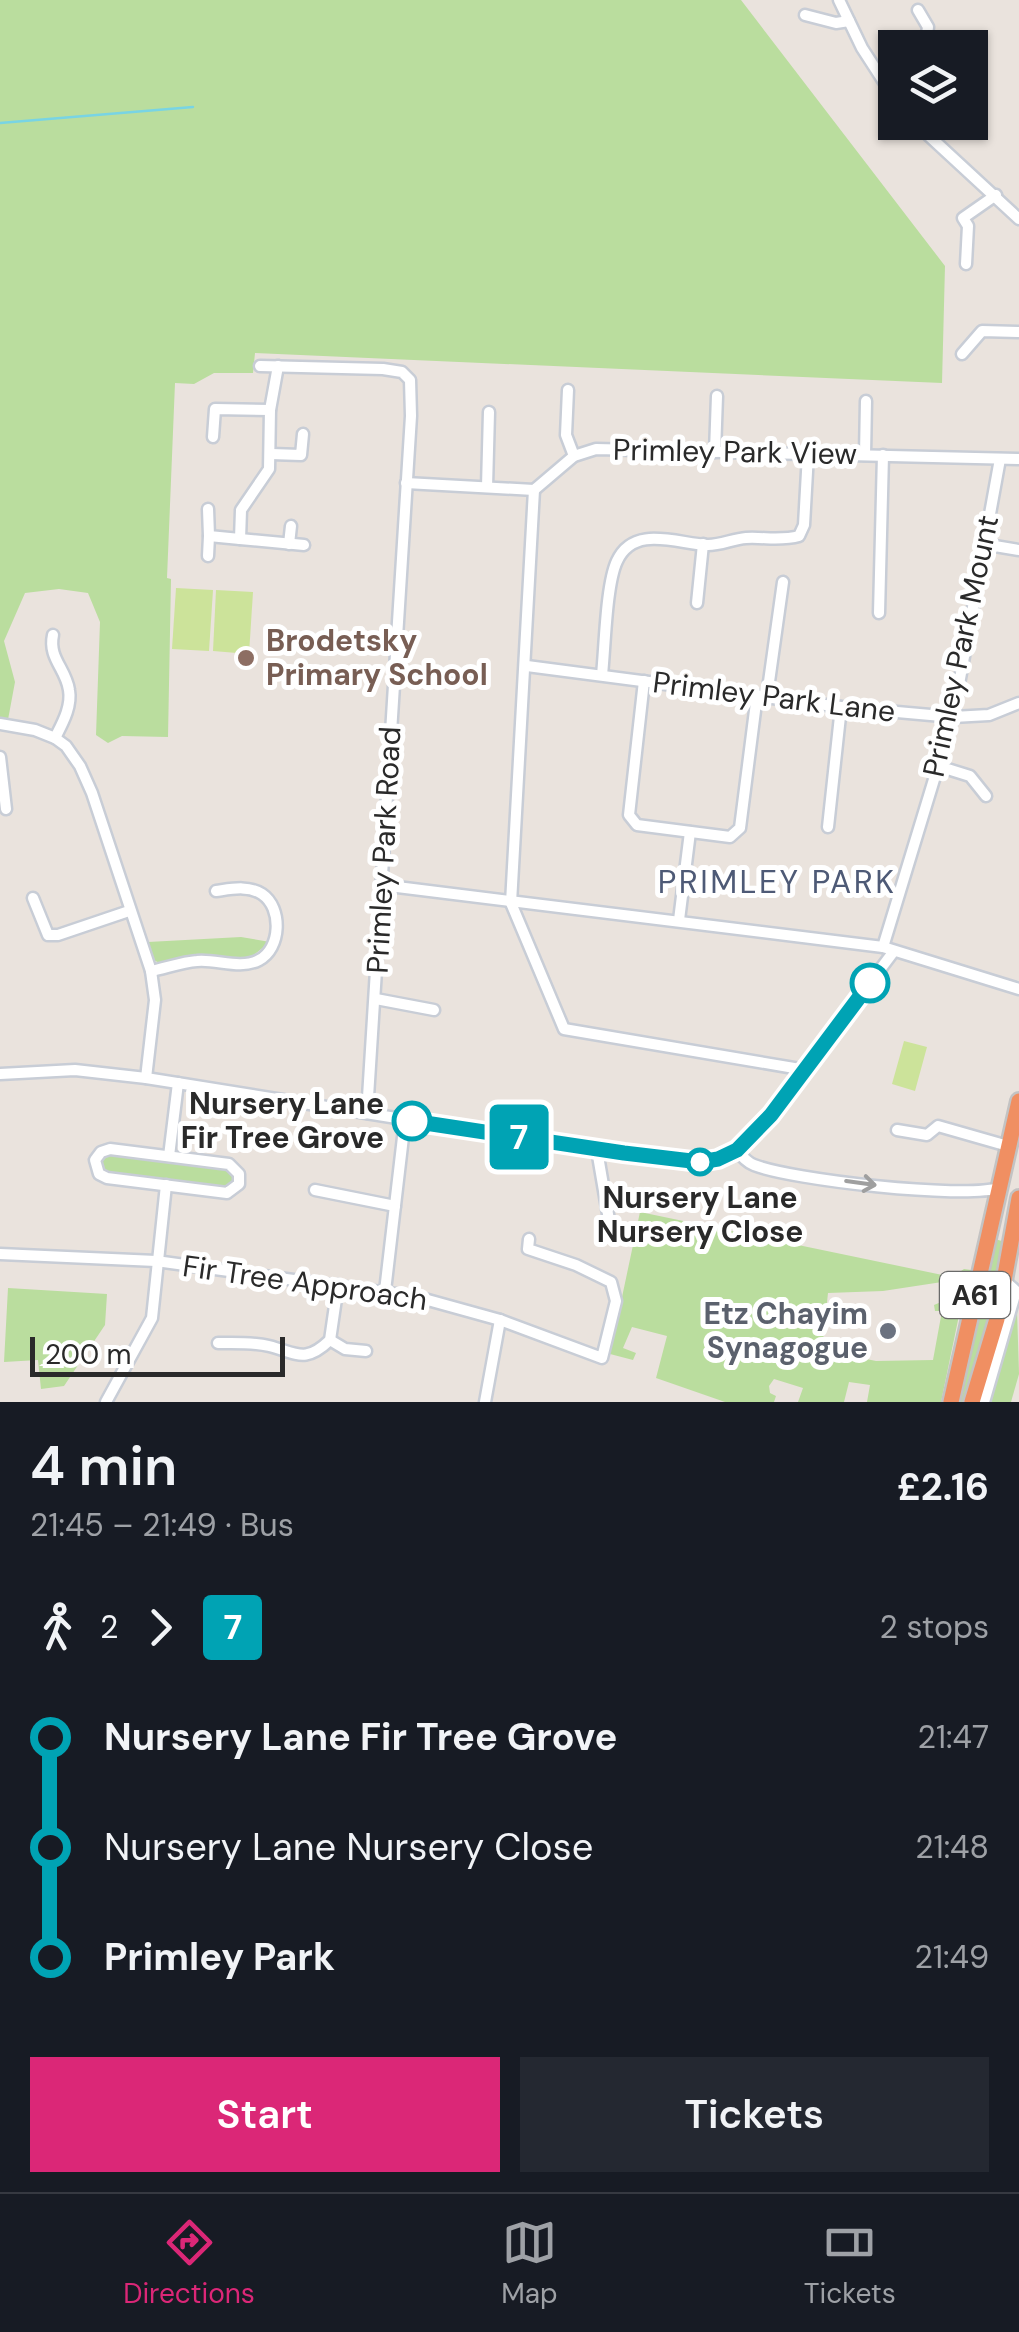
<!DOCTYPE html>
<html lang="en">
<head>
<meta charset="utf-8">
<style>
  body { margin:0; font-family:"DM Sans",sans-serif; background:#242831; color:#f1f3f6; height:100vh; display:flex; flex-direction:column; font-size:38px; white-space:nowrap }
  * { box-sizing:border-box; margin:0 }
  p { font-size:32px; color:#9ea1a6 }
  .icon { flex:none; width:55px; height:55px; fill:none; stroke:currentColor; stroke-width:2; stroke-linecap:round; stroke-linejoin:round }
  .map { position:relative; height:1402px; overflow:hidden }
  .sheet { display:flex; flex-direction:column; background:#171b24; flex:1 }
  .sheet>* { flex:none }
  .badge { padding:0 20px; border-radius:8px; font-size:35px; line-height:65px }
  .controls { position:absolute; left:878px; top:30px; display:grid; gap:20px }
  .controls a { display:grid; place-items:center; width:110px; height:110px; border-radius:0px; background:#171b24; box-shadow:0 2px 8px #0004; font-size:50px }
  .scale { position:absolute; left:30px; bottom:25px; width:255px; box-sizing:border-box; padding-left:10px; border:5px solid #2a2a2a; border-top:0; font-size:28px; line-height:35px; white-space:nowrap; color:#2a2a2a; -webkit-text-stroke:8px #fff; paint-order:stroke }
  .map>.badge { position:absolute; translate:-50% -50%; box-shadow:0 0 0 5px #fff }
  .legs { display:flex; align-items:center; gap:15px; height:110px; padding:0 30px; font-size:32px }
  .legs p { margin-inline-start:auto }
  .head { display:flex; align-items:center; justify-content:space-between; height:170px; padding:0 30px }
  h1 { font-size:55px; font-weight:600; line-height:75px }
  .action { display:flex; gap:20px; margin-top:auto; padding:20px 30px }
  .action a { flex:1; height:115px; border-radius:0px; background:#db2777; color:#fff; font-size:40px; font-weight:600; line-height:115px; text-align:center }
  .action a+a { background:#242831; color:#f1f3f6 }
  ul { padding:0 30px; list-style:none }
  li { display:flex; align-items:center; gap:35px; height:110px; font-size:38px }
  li i { display:grid; place-items:center; width:15px; height:100%; margin:0 12px; background:currentColor }
  li i::after { content:''; width:25px; height:25px; margin:-12px; border:8px solid; border-radius:50%; background:#171b24 }
  li p { margin-inline-start:auto }
  li:first-child i { background:linear-gradient(#0000 50%,currentColor 0) }
  li:last-child i { background:linear-gradient(currentColor 50%,#0000 0) }
  .dock { display:flex; justify-content:space-around; align-items:center; height:140px; border-top:2px solid #363941; background:#171b24; font-size:28px; color:#9ea1a6 }
  .dock a { display:grid; justify-items:center; gap:5px }
  .dock .active { color:#db2777 }
  .map>svg:first-child { display:block }
  .green { fill:#badd9e }
  .pitch { fill:#cce39a }
  .lines { fill:none; stroke-linecap:round; stroke-linejoin:round }
  .stream { stroke:#78d4e4; stroke-width:2.5 }
  .minor-casing { stroke:#c8cdd6; stroke-width:15 }
  .highway-casing { stroke:#c3c3c3; stroke-width:20 }
  .minor { stroke:#fff; stroke-width:10 }
  .highway { stroke:#f08f62; stroke-width:15 }
  .oneway { stroke:#9f9f9f }
  .line-1-casing { stroke:#fff; stroke-width:22 }
  .line-1 { stroke:#00a3b4; stroke-width:15 }
  .education-dot { fill:#8d6e63; stroke:#fff; stroke-width:4 }
  .stop-1-dot { fill:#fff; stroke:#00a3b4; stroke-width:5 }
  .worship-dot { fill:#6b7280; stroke:#fff; stroke-width:4 }
  .labels { text-anchor:middle; stroke-width:10; stroke-linejoin:round; paint-order:stroke }
  .shield { fill:#fff; stroke:#6a6a6a; stroke-width:2.5 }
  .shield-label { font-size:28px; font-weight:bold; fill:#2a2a2a }
  .street-label { font-size:30px; fill:#2a2a2a; stroke:#fff }
  .education-label { font-size:30px; font-weight:bold; fill:#785e54; stroke:#fff; text-anchor:start }
  .stop-label { font-size:30px; font-weight:bold; fill:#2a2a2a; stroke:#fff; text-anchor:end }
  .worship-label { font-size:30px; font-weight:bold; fill:#5b616d; stroke:#fff; text-anchor:end }
  .neighbourhood-label { font-size:32px; letter-spacing:2.5px; fill:#4e5a76; stroke:#fff }
</style>
</head>
<body>
<div class="map">
<svg width="1019" height="1402" viewBox="0 0 1019 1402">
  <rect width="100%" height="100%" fill="#eae3dd"/>
  <g class="green">
    <path d="M0 0H741L945 266 942 383 255 353 253 373H214L194 384 175 383 167 578 171 579 168 737 122 736 108 743 96 735 100 622 88 593 59 589 25 593 4 641 15 682 7 725 0 724Z"/>
    <path d="M241 937 270 942 250 958 204 956 160 963 153 960 148 942Z"/>
    <path d="M107 1154 228 1167 234 1171 236 1181 228 1189 103 1173 99 1160Z"/>
    <path d="M640 1212 952 1277 964 1269 971 1270 967 1286 942 1282 883 1291 828 1293 822 1350 876 1361 933 1360 942 1311H935L934 1305 953 1297 962 1301 941 1402H867L870 1385 849 1382 844 1402H798L803 1388 774 1379 769 1386 770 1393 776 1396 774 1402H725L656 1378 667 1336 632 1327 623 1348 636 1353 633 1360 610 1354Z"/>
    <path d="M995 1239 1005 1242 999 1288 966 1402H955Z"/>
    <path d="M8 1288 107 1294 105 1325 64 1386 41 1389 38 1360 4 1362Z"/>
    <path d="M1017 1310 1019 1374 1011 1402H990Z"/>
  </g>
  <g class="pitch">
    <path d="M176 588 213 590 209 651 172 649Z"/>
    <path d="M216 590 253 592 249 654 213 651Z"/>
    <path d="M904 1041 927 1047 915 1091 892 1084Z"/>
  </g>
  <g class="lines">
    <path class="stream" d="M0 123 193 107"/>
    <defs>
      <g id="minor">
        <path d="M839 0 862 48 895 99"/>
        <path d="M918 10 928 27 925 48"/>
        <path d="M805 15 836 23 849 21"/>
        <path d="M970 88 977 97"/>
        <path d="M914 122 1019 219"/>
        <path d="M966 264 968 226 963 218 996 195"/>
        <path d="M962 354 982 331 1019 332"/>
        <path d="M260 366 383 369 402 372 410 380 411 416 367 1113"/>
        <path d="M568 390 566 435 574 456"/>
        <path d="M213 437 215 409 270 410"/>
        <path d="M715 452 717 396"/>
        <path d="M271 454 301 455 303 434"/>
        <path d="M865 455 866 401"/>
        <path d="M406 483 534 490 574 456 596 449 1019 459"/>
        <path d="M487 487 489 412"/>
        <path d="M534 490 511 903 564 1029 806 1070"/>
        <path d="M208 509 209 536 240 539 241 510 269 469 270 410 278 366"/>
        <path d="M240 539 304 545"/>
        <path d="M289 544 291 526"/>
        <path d="M983 544 1019 550"/>
        <path d="M208 556 209 536"/>
        <path d="M697 603 703 544"/>
        <path d="M879 613 883 455"/>
        <path d="M53 635C48 658 66 669 69 690 72 707 62 724 55 738"/>
        <path d="M527 666 841 707 953 717 989 715 1019 703"/>
        <path d="M602 675C605 647 606 584 617 561 634 524 678 544 708 545 721 545 733 539 746 538 765 537 781 541 799 536L804 525 808 454"/>
        <path d="M644 681 629 815 637 825 730 837 740 828 757 695"/>
        <path d="M767 696 783 582"/>
        <path d="M0 724 35 730 55 738 66 746 80 766 92 793 151 971 155 1000 146 1078"/>
        <path d="M0 757 6 809"/>
        <path d="M938 766 970 776 986 796"/>
        <path d="M828 827 841 707"/>
        <path d="M381 885 883 947 1019 989"/>
        <path d="M33 898 48 935H58L129 911"/>
        <path d="M679 920 690 832"/>
        <path d="M883 947 953 717 1000 459"/>
        <path d="M151 971C166 968 182 962 197 961 217 959 240 970 259 960 281 949 283 908 262 894 248 885 231 889 216 891"/>
        <path d="M376 999 434 1010"/>
        <path d="M0 1074 75 1070 146 1078 597 1150 699 1162 718 1159 737 1150 771 1115 894 951"/>
        <path d="M897 1130 927 1135 938 1126 1008 1146"/>
        <path d="M110 1149 229 1164 239 1174V1184L227 1193 107 1178 99 1174 95 1160 101 1152Z"/>
        <path d="M597 1150 609 1220"/>
        <path d="M737 1150C742 1156 746 1162 754 1165 792 1180 962 1199 999 1188"/>
        <path d="M169 1156 178 1083"/>
        <path d="M315 1190 395 1206"/>
        <path d="M0 1254 156 1261 417 1297 500 1320 602 1358 616 1301 611 1282 576 1265 528 1249 529 1239"/>
        <path d="M385 1291 405 1120"/>
        <path d="M330 1340 345 1349 366 1351"/>
        <path d="M218 1343C234 1343 253 1342 269 1346 297 1353 305 1364 330 1340L338 1285"/>
        <path d="M106 1402 152 1318 166 1185"/>
        <path d="M485 1402 500 1320"/>
        <path d="M984 1402 1016 1291 1005 1281"/>
      </g>
      <g id="highway">
        <path d="M951 1402 1019 1101"/>
        <path d="M972 1402 997 1319 1019 1198"/>
      </g>
    </defs>
    <use href="#minor" class="minor-casing"/>
    <use href="#highway" class="highway-casing"/>
    <use href="#minor" class="minor"/>
    <use href="#highway" class="highway"/>
  </g>
  <defs><path id="oneway-shaft" d="M-6 0H5M1.5-3L5.5 0L1.5 3" fill="none" stroke-width="1.6" stroke-linecap="round" stroke-linejoin="round" transform="scale(2.5)"/></defs>
  <use class="oneway" href="#oneway-shaft" transform="translate(861 1183) rotate(8)"/>
  <g class="lines">
    <defs>
      <path id="line-1" d="M412 1121 624 1153 700 1162 718 1159 737 1150 771 1115 870 983"/>
    </defs>
    <use href="#line-1" class="line-1-casing"/>
    <use href="#line-1" class="line-1"/>
  </g>
  <circle class="education-dot" cx="246" cy="658" r="10"/>
  <g class="stop-1-dot">
    <circle cx="870" cy="983" r="18"/>
    <circle cx="412" cy="1121" r="18"/>
    <circle cx="700" cy="1162" r="12"/>
  </g>
  <circle class="worship-dot" cx="888" cy="1331" r="10"/>
  <g class="labels">
    <rect class="shield" x="940" y="1272" width="70" height="46" rx="8"/>
    <g class="shield-label">
      <text x="975" y="1305">A61</text>
    </g>
    <g class="street-label">
      <text transform="translate(735 452) rotate(1)" y="10">Primley Park View</text>
      <text transform="translate(961 646) rotate(-78)" y="10">Primley Park Mount</text>
      <text transform="translate(774 697) rotate(7)" y="10">Primley Park Lane</text>
      <text transform="translate(384 850) rotate(-87)" y="10">Primley Park Road</text>
      <text transform="translate(305 1283) rotate(8)" y="10">Fir Tree Approach</text>
    </g>
    <g class="education-label">
      <text x="266" y="651">Brodetsky<tspan x="266" dy="34">Primary School</tspan></text>
    </g>
    <g class="stop-label">
      <text x="384" y="1114">Nursery Lane<tspan x="384" dy="34">Fir Tree Grove</tspan></text>
      <text x="700" y="1208" text-anchor="middle">Nursery Lane<tspan x="700" dy="34">Nursery Close</tspan></text>
    </g>
    <g class="worship-label">
      <text x="868" y="1324">Etz Chayim<tspan x="868" dy="34">Synagogue</tspan></text>
    </g>
    <g class="neighbourhood-label">
      <text x="777" y="893">PRIMLEY PARK</text>
    </g>
  </g>
</svg>
<div class="controls">
<a><svg class="icon" aria-label="layers" viewBox="0 0 24 24"><path d="M12 4l9 5-9 5-9-5zM3 14l9 5 9-5"/></svg></a>
</div>
<div class="scale">200 m</div>
<b class="badge" style="left:519px;top:1137px;background:#00a3b4;color:#fff">7</b>
</div>
<section class="sheet">
<div class="head"><div><h1>4 min</h1><p>21:45 – 21:49 · Bus</p></div><b>£2.16</b></div>
<div class="legs"><svg class="icon" aria-label="walk" viewBox="0 0 24 24"><circle cx="13" cy="4" r="2"/><path d="M13 8l-2 6 4 7M11 14l-3 7M7 12l3-4h3l4 4"/></svg>2<svg class="icon" aria-label="forward" viewBox="0 0 24 24"><path d="M9 5l7 7-7 7"/></svg><b class="badge" style="background:#00a3b4;color:#fff">7</b><p>2 stops</p></div>
<ul>
<li><i style="color:#00a3b4"></i><b>Nursery Lane Fir Tree Grove</b><p>21:47</p></li>
<li><i style="color:#00a3b4"></i><span>Nursery Lane Nursery Close</span><p>21:48</p></li>
<li><i style="color:#00a3b4"></i><b>Primley Park</b><p>21:49</p></li>
</ul>
<div class="action"><a>Start</a><a>Tickets</a></div>
</section>
<nav class="dock">
<a class="active"><svg class="icon" aria-label="directions" viewBox="0 0 24 24"><path d="M12 3l9 9-9 9-9-9zM9 14v-3h6M13 9l2 2-2 2"/></svg>Directions</a>
<a><svg class="icon" aria-label="map" viewBox="0 0 24 24"><path d="M3 6l6-2 6 2 6-2v14l-6 2-6-2-6 2zM9 4v14M15 6v14"/></svg>Map</a>
<a><svg class="icon" aria-label="tickets" viewBox="0 0 24 24"><path d="M3 7h18v10H3zM15 7v10"/></svg>Tickets</a>
</nav>
</body>
</html>
